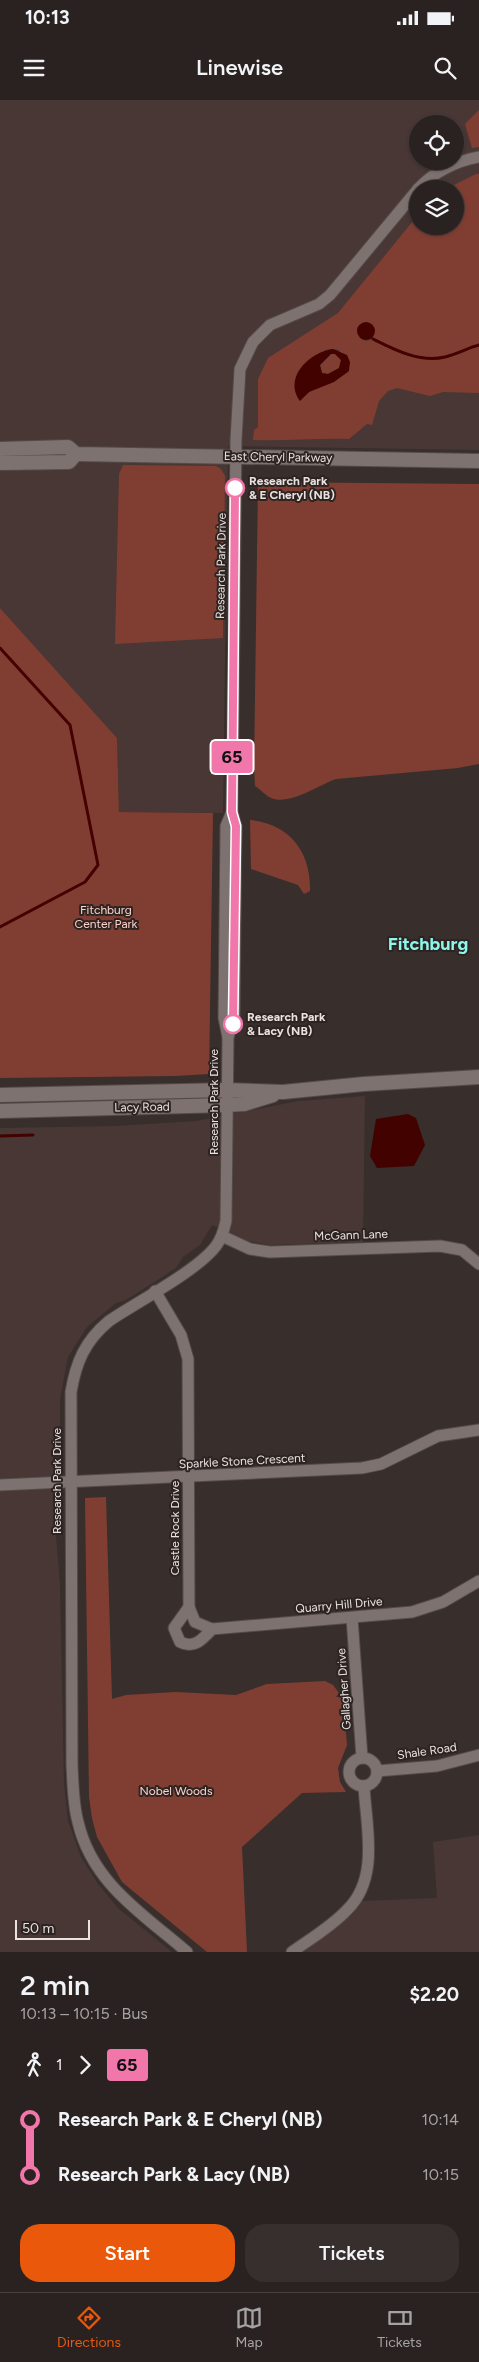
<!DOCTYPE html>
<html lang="en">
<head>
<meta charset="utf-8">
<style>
  body { margin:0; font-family:Figtree,sans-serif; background:#362f2e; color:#f1f3f6; height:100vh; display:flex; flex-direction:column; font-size:19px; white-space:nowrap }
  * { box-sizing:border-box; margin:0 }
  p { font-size:16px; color:#a5a4a5 }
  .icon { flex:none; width:28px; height:28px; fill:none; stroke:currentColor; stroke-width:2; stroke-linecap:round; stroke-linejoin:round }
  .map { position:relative; height:1852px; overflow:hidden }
  .side { display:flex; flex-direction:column; background:#2a2221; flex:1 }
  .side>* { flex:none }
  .badge { padding:0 10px; border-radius:4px; font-size:18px; line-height:32px }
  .fabs { position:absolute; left:409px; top:15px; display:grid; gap:10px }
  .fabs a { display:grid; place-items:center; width:55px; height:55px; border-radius:50%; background:#2a2221; box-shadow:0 1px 4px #0004,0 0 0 1px #463f3f; font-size:25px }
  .scale { position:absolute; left:15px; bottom:12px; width:75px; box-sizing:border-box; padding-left:5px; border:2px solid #e9e2e1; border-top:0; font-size:14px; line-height:18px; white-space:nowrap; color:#e9e2e1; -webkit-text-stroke:4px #2d2422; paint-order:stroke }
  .map>.badge { position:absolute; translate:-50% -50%; box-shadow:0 0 0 2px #fff }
  .legs { display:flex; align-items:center; gap:8px; height:55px; padding:0 20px; font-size:16px }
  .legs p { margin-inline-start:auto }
  .headline { display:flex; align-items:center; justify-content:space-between; height:85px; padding:0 20px }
  h1 { font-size:28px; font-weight:600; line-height:38px }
  .primary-button { display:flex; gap:10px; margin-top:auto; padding:10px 20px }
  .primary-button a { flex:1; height:58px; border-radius:20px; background:#ea580c; color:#fff; font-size:20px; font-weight:600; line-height:58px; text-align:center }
  .primary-button a+a { background:#362f2e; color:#f1f3f6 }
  ul { padding:0 20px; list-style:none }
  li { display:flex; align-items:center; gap:18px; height:55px; font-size:19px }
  li i { display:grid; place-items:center; width:8px; height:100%; margin:0 6px; background:currentColor }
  li i::after { content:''; width:12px; height:12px; margin:-6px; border:4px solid; border-radius:50%; background:#2a2221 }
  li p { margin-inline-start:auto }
  li:first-child i { background:linear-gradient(#0000 50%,currentColor 0) }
  li:last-child i { background:linear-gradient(currentColor 50%,#0000 0) }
  .status { display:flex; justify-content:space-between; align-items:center; height:35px; padding:0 25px; background:#2a2221; direction:ltr }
  .status svg { height:14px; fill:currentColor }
  header { display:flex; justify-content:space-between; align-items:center; height:65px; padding:0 20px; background:#2a2221; font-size:22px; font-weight:600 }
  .tabs { display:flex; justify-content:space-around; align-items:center; height:70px; border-top:1px solid #463f3f; background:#2a2221; font-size:14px; color:#a5a4a5 }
  .tabs a { display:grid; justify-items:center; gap:2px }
  .tabs .active { color:#ea580c }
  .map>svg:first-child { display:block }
  .built { fill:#483735; fill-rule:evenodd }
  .green { fill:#803e33; fill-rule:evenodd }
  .water { fill:#420200; fill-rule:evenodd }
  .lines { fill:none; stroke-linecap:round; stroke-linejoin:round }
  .stream { stroke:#420200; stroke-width:3 }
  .minor-casing { stroke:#544b49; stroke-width:13 }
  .tertiary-casing { stroke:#544b49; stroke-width:16 }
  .secondary-casing { stroke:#544b49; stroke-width:16 }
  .minor { stroke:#7d726f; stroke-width:11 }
  .tertiary { stroke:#7d726f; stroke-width:14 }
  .secondary { stroke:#7d726f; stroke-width:14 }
  .line-1-casing { stroke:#fff; stroke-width:11 }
  .line-1 { stroke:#f177aa; stroke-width:8 }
  .stop-1-dot { fill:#fff; stroke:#f177aa; stroke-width:2.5 }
  .labels { text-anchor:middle; stroke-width:4; stroke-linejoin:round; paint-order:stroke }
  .street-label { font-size:12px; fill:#e9e2e1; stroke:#2d2422 }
  .stop-label { font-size:12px; font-weight:bold; fill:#e9e2e1; stroke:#2d2422; text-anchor:start }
  .park-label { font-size:12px; fill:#fed2ca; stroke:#2d2422 }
  .district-label { font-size:18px; font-weight:bold; fill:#8ef7ec; stroke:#2d2422 }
</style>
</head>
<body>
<div class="status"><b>10:13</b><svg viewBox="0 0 49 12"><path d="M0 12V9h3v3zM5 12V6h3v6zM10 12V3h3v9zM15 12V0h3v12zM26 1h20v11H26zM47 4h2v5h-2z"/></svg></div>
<header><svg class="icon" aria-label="menu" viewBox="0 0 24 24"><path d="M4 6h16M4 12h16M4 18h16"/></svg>Linewise<svg class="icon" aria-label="search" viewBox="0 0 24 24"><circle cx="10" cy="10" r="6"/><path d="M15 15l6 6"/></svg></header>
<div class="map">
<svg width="479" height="1852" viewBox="0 0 479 1852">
  <rect width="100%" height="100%" fill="#382e2c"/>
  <g class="built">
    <path d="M0 0H479V350L228 346 223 713 119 712 117 638 0 508ZM418 24H455V61H418ZM418 89H455V126H418Z"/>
    <path d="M365 996 363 1142 270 1145 249 1141 212 1125 200 1145 183 1157 176 1168 142 1190 124 1201 116 1203 87 1227 68 1257 60 1299V1324L53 1398 60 1485 64 1683 68 1721 81 1757 98 1784 118 1808 172 1852H0V1028L116 1026 197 1021 298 1001Z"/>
    <path d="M479 1735V1852H303L352 1815 362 1801 437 1798 433 1742Z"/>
  </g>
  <g class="green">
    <path d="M479 10V47L472 48 465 24Z"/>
    <path d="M476 74H479V293L443 292 430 296 397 288 388 291 379 301 372 325 367 324 349 339C316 338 285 341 253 340L254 330 258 327V279L268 258 338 213 417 116 418 126H455V89H446ZM359 225 373 228 374 233 373 239 366 241 361 239 357 228ZM333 249 339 250 349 271C335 283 316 284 304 297L325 250Z"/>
    <path d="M331 254H335L341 260 339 268 328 274 322 273 320 265Z"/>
    <path d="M123 365 216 366 221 369 225 376 223 538 115 544 119 374Z"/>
    <path d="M258 382 479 384V664L458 668 336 679C319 685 289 706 271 698 266 696 260 689 255 686L254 667Z"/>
    <path d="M0 508 117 638 119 712 213 713 209 974 175 976 0 978Z"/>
    <path d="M250 720C290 724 311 752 310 791L304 794 298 785 251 769Z"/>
    <path d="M106 1397 112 1599 126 1595 175 1592 236 1595 267 1584 325 1581 333 1585 339 1593 336 1597H343L347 1645 338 1668 340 1682 346 1692 302 1693 242 1747 247 1852H207L122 1782 97 1737 92 1718 89 1697 85 1398Z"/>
  </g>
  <g class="water">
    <circle cx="366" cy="231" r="9"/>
    <path d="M333 249 347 255 350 262 349 271 334 282 309 292 300 301C283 277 310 252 333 249ZM331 254H335L341 260 339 268 328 274 322 273 320 265Z"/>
    <path d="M408 1014 416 1018 425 1045 414 1066 377 1068 370 1056 376 1019Z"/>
  </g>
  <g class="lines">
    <g class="stream">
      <path d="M373 239C395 250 420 263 445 257 457 254 468 248 479 245"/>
      <path d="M0 548 70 625 98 765 85 782 0 827"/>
      <path d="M0 1036 33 1035"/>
    </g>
    <defs>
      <g id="minor">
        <path d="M418 89C433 72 457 61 479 57"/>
        <path d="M228 937 234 918 236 726 232 712"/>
        <path d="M222 1136 250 1149 270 1152 440 1146 462 1150 479 1164"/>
        <path d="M155 1191 181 1235 188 1259 189 1507 195 1522 212 1529 412 1512 443 1502 479 1481"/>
        <path d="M0 1385 362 1368 381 1364 438 1336 479 1330"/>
        <path d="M189 1507 174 1528 180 1542C194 1549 202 1540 212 1529"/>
        <path d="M352 1518 362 1658"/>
        <circle cx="363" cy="1672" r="14"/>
        <path d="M377 1671 437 1666 479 1655"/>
        <path d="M187 1852C143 1814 92 1783 78 1722 73 1704 73 1684 72 1665L71 1292C76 1262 85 1241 109 1221 137 1202 197 1171 216 1146 222 1138 224 1130 226 1121L228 937 224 918 226 726 232 712 236 340 240 269 253 242 270 225 319 204 330 195 418 89"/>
        <path d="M292 1852C310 1839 331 1827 347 1810 380 1778 366 1726 364 1686"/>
      </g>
      <g id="tertiary">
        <path d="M0 349 68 347 76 354 479 361"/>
        <path d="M0 363 69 362 76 354"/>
      </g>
      <g id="secondary">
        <path d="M0 995 227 990 283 992 364 984 479 977"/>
        <path d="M0 1011 227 1005 244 1004 273 995"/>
      </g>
    </defs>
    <use href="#minor" class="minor-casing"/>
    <use href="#tertiary" class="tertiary-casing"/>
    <use href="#secondary" class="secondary-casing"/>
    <use href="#minor" class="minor"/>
    <use href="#tertiary" class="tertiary"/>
    <use href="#secondary" class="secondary"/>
  </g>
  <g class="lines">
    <defs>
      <path id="line-1" d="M233 924 236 726 232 712 235 388"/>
    </defs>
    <use href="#line-1" class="line-1-casing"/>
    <use href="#line-1" class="line-1"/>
  </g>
  <g class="stop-1-dot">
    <circle cx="235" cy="388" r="9"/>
    <circle cx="233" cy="924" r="9"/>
  </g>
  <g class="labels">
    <g class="street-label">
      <text transform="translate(278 357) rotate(1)" y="4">East Cheryl Parkway</text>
      <text transform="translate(221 466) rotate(-89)" y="4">Research Park Drive</text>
      <text transform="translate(214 1002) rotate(-90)" y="4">Research Park Drive</text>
      <text transform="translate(142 1007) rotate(-1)" y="4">Lacy Road</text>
      <text transform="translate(351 1135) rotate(-2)" y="4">McGann Lane</text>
      <text transform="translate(242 1361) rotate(-3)" y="4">Sparkle Stone Crescent</text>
      <text transform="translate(57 1381) rotate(-90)" y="4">Research Park Drive</text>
      <text transform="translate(175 1428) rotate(-90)" y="4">Castle Rock Drive</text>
      <text transform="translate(339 1505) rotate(-5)" y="4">Quarry Hill Drive</text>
      <text transform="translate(344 1589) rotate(-94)" y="4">Gallagher Drive</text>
      <text transform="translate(427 1651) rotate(-8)" y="4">Shale Road</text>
    </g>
    <g class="stop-label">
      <text x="249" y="385">Research Park<tspan x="249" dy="14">&amp; E Cheryl (NB)</tspan></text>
      <text x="247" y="921">Research Park<tspan x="247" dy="14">&amp; Lacy (NB)</tspan></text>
    </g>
    <g class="park-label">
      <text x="106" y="814">Fitchburg<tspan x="106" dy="14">Center Park</tspan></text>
      <text x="176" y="1695">Nobel Woods</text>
    </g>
    <g class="district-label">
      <text x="428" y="850">Fitchburg</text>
    </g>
  </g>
</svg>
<div class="fabs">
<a><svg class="icon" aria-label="locate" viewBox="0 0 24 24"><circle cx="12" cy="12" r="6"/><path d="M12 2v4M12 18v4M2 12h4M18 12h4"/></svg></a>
<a><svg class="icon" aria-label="layers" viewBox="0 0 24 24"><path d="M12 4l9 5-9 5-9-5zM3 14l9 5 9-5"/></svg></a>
</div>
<div class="scale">50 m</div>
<b class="badge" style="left:232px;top:657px;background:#f177aa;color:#111">65</b>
</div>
<section class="side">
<div class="headline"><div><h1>2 min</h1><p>10:13 – 10:15 · Bus</p></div><b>$2.20</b></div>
<div class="legs"><svg class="icon" aria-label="walk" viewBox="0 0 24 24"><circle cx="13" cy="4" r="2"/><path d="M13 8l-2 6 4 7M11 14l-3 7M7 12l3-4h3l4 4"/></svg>1<svg class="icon" aria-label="forward" viewBox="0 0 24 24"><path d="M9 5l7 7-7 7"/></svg><b class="badge" style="background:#f177aa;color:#111">65</b></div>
<ul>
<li><i style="color:#f177aa"></i><b>Research Park &amp; E Cheryl (NB)</b><p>10:14</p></li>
<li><i style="color:#f177aa"></i><b>Research Park &amp; Lacy (NB)</b><p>10:15</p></li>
</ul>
<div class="primary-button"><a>Start</a><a>Tickets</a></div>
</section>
<nav class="tabs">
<a class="active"><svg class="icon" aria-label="directions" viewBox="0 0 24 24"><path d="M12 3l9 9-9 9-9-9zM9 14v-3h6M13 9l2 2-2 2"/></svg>Directions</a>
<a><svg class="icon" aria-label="map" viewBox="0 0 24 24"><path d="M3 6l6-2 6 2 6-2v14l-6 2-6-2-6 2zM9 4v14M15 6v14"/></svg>Map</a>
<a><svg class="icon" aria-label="tickets" viewBox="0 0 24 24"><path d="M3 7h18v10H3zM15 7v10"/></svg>Tickets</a>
</nav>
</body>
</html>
